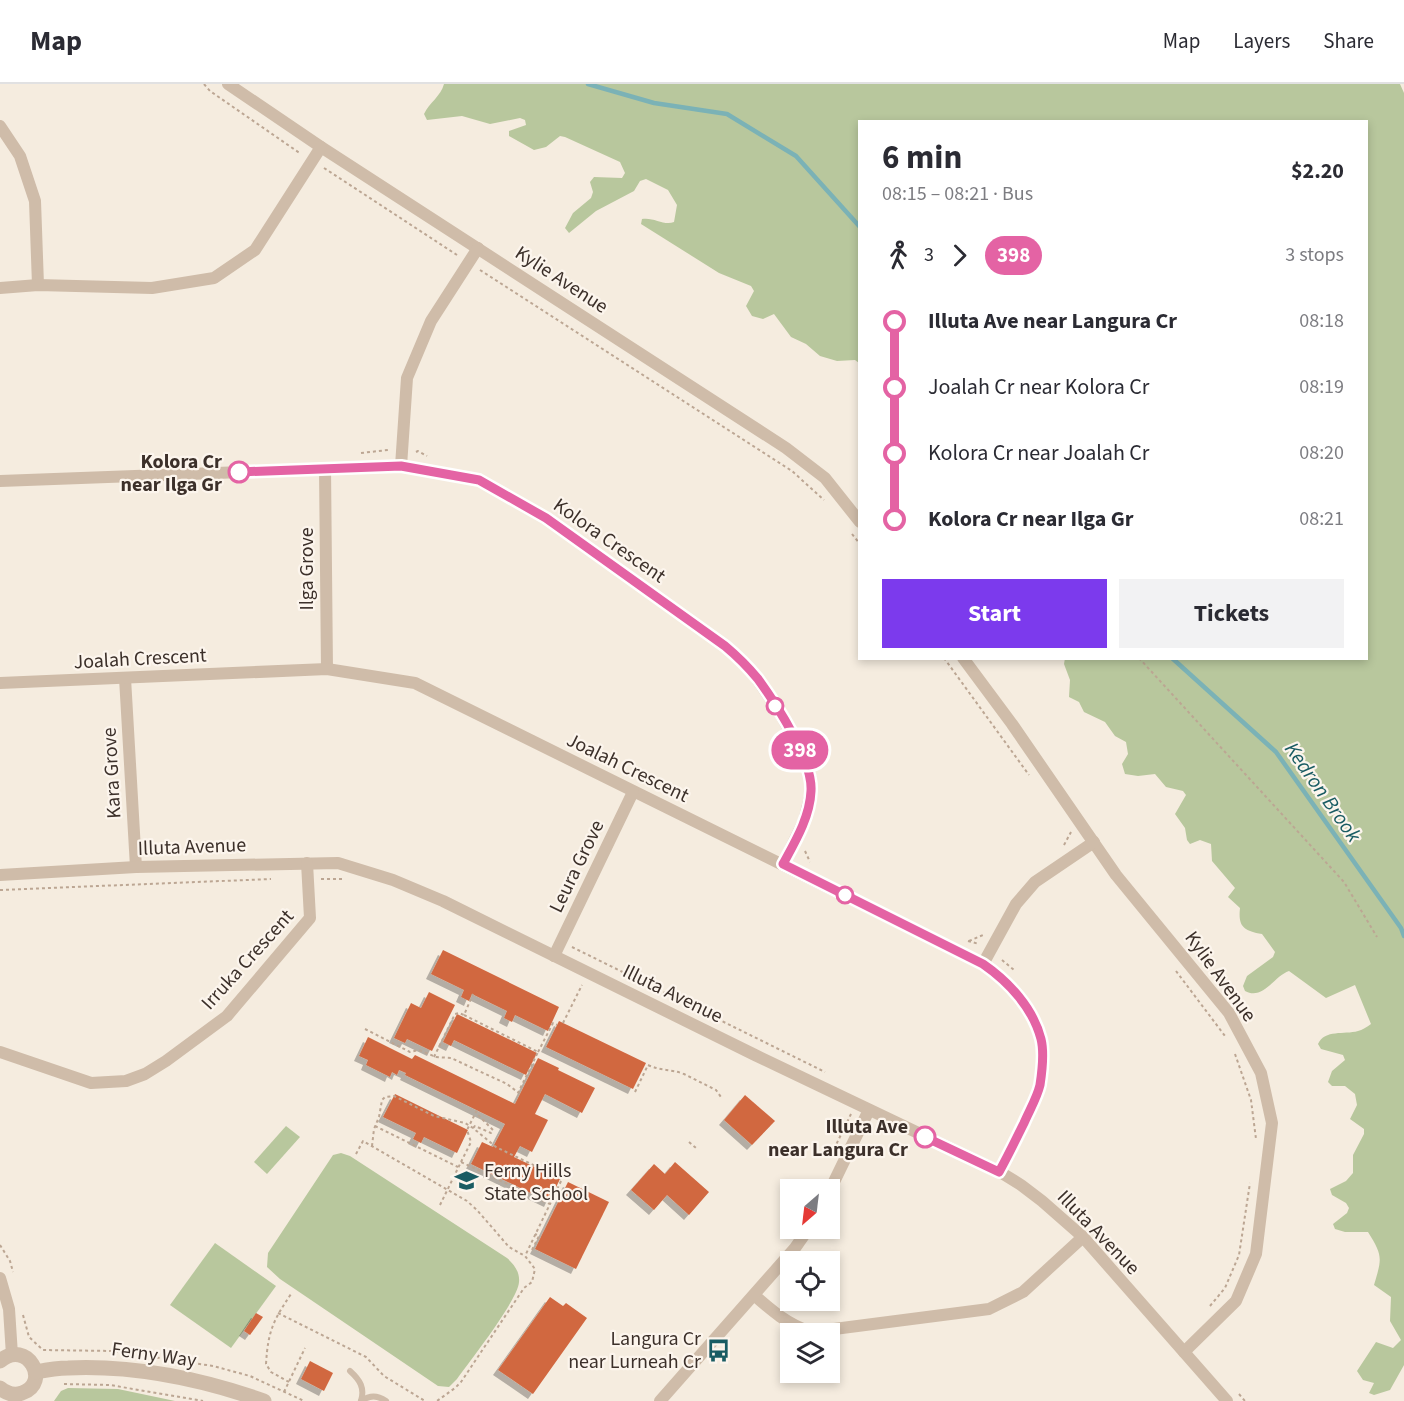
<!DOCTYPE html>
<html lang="en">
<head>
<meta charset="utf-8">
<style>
  body { margin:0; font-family:"Source Sans 3",sans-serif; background:#f2f2f3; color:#2b2b33; height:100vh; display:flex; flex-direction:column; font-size:22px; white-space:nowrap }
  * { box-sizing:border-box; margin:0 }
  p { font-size:20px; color:#7c7c81 }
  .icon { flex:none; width:33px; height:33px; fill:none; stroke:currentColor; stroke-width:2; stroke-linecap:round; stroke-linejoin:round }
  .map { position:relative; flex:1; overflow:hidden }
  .panel { position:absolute; left:858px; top:36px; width:510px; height:540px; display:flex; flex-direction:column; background:#fff; border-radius:0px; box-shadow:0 3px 9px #0003 }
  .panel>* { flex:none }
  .badge { padding:0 12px; border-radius:20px; font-size:21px; line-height:39px }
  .needle { width:39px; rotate:208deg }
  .tools { position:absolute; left:780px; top:1095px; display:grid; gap:12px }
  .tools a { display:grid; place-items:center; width:60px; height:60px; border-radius:0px; background:#fff; box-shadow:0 3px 9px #0003; font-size:30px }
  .map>.badge { position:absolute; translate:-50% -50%; box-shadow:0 0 0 3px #fff }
  .legs { display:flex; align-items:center; gap:9px; height:66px; padding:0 24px; font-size:20px }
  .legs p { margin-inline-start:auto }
  .head { display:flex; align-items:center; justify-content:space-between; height:102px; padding:0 24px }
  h1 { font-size:33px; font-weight:700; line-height:45px }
  .primary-button { display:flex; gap:12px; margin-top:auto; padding:12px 24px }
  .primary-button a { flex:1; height:69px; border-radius:0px; background:#7c3aed; color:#fff; font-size:24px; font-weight:700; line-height:69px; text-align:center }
  .primary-button a+a { background:#f2f2f3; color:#2b2b33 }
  ul { padding:0 24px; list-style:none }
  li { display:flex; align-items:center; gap:21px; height:66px; font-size:22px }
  li i { display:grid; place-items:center; width:9px; height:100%; margin:0 8px; background:currentColor }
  li i::after { content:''; width:15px; height:15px; margin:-8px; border:4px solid; border-radius:50%; background:#fff }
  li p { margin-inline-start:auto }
  li:first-child i { background:linear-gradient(#0000 50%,currentColor 0) }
  li:last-child i { background:linear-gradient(currentColor 50%,#0000 0) }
  header { display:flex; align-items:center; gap:36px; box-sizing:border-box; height:84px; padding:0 30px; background:#fff; border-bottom:2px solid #e1e1e2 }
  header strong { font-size:28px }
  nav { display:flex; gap:33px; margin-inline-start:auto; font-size:21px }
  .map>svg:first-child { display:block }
  .green { fill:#b8c79d }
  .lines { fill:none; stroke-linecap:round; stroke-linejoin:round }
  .stream { stroke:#7bb2b6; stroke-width:4.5 }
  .building { fill:#d16841; filter:url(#shadow) }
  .path { stroke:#bca693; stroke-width:2; stroke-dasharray:3 3; stroke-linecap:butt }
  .service { stroke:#cfbca9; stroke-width:6 }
  .minor { stroke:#cfbca9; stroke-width:12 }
  .tertiary { stroke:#cfbca9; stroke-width:15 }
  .line-1-casing { stroke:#fff; stroke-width:14 }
  .line-1 { stroke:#e463a4; stroke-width:9 }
  .stop-1-dot { fill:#fff; stroke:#e463a4; stroke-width:3 }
  .labels { text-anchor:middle; stroke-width:4.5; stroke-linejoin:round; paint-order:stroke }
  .street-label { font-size:20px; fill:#3c302a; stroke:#fcf5ed }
  .stop-label { font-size:20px; font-weight:bold; fill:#3c302a; stroke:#fcf5ed; text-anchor:end }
  .poi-label { font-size:20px; fill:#3c302a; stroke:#fcf5ed; text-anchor:start }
  .water-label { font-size:21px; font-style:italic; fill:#1a5c63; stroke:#fcf5ed }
</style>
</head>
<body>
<header>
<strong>Map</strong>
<nav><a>Map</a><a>Layers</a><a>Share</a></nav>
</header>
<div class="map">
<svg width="1404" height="1317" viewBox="0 0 1404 1317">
  <defs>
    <filter id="shadow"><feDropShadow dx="-5" dy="5" stdDeviation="0" flood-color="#0004"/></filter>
  </defs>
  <rect width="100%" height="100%" fill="#f5ecdf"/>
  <g class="green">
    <path d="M444 0H1400L1404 9V1281L1390 1306 1374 1311 1369 1309 1374 1299 1363 1296 1357 1287 1376 1258 1393 1264 1401 1256 1390 1237 1391 1213 1374 1201C1382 1174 1383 1172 1368 1148H1345L1335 1145 1333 1140 1347 1129 1349 1124 1346 1119 1332 1111 1330 1105 1346 1097 1353 1089V1071L1364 1050V1045L1350 1035 1357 1021 1355 1010 1345 1002H1332L1328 998 1332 987 1345 976 1343 971 1321 965 1318 960C1325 945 1344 951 1358 947 1362 946 1367 943 1371 940L1355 901 1326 914 1289 887C1274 892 1263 917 1245 907L1243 902 1247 892 1273 873 1275 868 1262 850C1243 847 1238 842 1240 824L1228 813 1235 804 1212 777 1211 760 1200 756 1190 760 1187 756 1185 744 1175 730 1186 711 1183 707 1166 703 1155 690 1138 692 1125 690 1122 680 1128 670 1126 658 1115 652 1105 638 1084 628 1079 618 1069 613 1070 596 1064 580 1065 574H1366V38H860L859 279 855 276 837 277 820 272 806 260 791 253 774 230 763 235 752 232 746 222 754 207 751 202 719 189 641 140 642 135C654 133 664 142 674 138L677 121 668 106 646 95 640 97 634 107 596 127 569 149 565 144 573 129 591 114 593 108 590 98 594 93 622 94 625 89 620 78 565 53 560 52 546 63 534 66 509 52V47L526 41 525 36 520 34 490 40 462 32 427 36 424 30C429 19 441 12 444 0Z"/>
    <path d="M286 1042 300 1053 267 1090 254 1078Z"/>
    <path d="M341 1069 350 1072 507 1174C514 1180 520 1188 519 1198 518 1216 470 1277 457 1295L449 1303 438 1302 280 1195 267 1183 268 1169 333 1071Z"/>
    <path d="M215 1159 276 1202 231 1264 170 1221Z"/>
    <path d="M68 1304 118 1305 175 1317H54L61 1307Z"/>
  </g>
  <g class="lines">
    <g class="stream">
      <path d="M588 0 654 19 727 30 796 72 860 143"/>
      <path d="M1172 574 1276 668 1401 844 1404 852"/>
    </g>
  </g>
  <g class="building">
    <path d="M443 866 559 923 548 947 515 931 512 938 504 934 507 927 472 910 469 917 461 913 464 906 431 890Z"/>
    <path d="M429 908 455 921 432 967 407 955 405 959 394 954 411 919 421 924Z"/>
    <path d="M457 930 537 969 526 991 454 956 451 962 443 958Z"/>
    <path d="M559 937 646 979 633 1005 546 963Z"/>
    <path d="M368 953 412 975 415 971 515 1020 538 974 559 984 558 986 595 1004 582 1029 545 1010 535 1030 548 1036 532 1068 520 1062 514 1073 560 1095 549 1118 471 1080 482 1058 493 1063 505 1040 405 991 406 989 399 986 397 991 392 988 390 993 366 981 368 976 359 972Z"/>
    <path d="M395 1010 468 1046 457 1069 424 1053 421 1059 413 1055 416 1049 383 1033Z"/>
    <path d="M745 1011 775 1037 752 1061 724 1036Z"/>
    <path d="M675 1078 709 1108 689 1131 667 1111 654 1126 631 1106 654 1080 665 1090Z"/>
    <path d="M568 1098 609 1118 576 1185 535 1165Z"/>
    <path d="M550 1213 563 1222 566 1219 587 1234 533 1310 498 1286Z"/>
    <path d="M256 1229 263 1233 250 1251 244 1247Z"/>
    <path d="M310 1277 333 1289 324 1307 301 1295Z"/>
  </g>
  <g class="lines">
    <g class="path">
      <path d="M204 0 210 7 301 70"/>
      <path d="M324 84 457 171"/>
      <path d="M480 186 792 387 824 416"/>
      <path d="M416 368 418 367 427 372"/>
      <path d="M361 369 388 366"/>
      <path d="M852 450 860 460"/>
      <path d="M944 574 1029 691"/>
      <path d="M1139 574 1344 798 1377 853"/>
      <path d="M1064 761 1071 748"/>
      <path d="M805 767 810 778"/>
      <path d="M321 795H343"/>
      <path d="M0 806 271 795"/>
      <path d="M968 857 979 860"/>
      <path d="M969 857 983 851"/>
      <path d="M572 863 825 988"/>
      <path d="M1002 876 1014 886"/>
      <path d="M1176 887 1225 952"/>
      <path d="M464 931 538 968 518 1009"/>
      <path d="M563 939 582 901"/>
      <path d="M365 945 410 968 419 966 436 973 451 974 507 1000 520 1010"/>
      <path d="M538 968 553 939 557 941"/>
      <path d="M1235 970 1251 1016 1256 1055"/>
      <path d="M434 973 455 930 459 929 464 931 473 910"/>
      <path d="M635 1008 648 981C661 987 671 985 684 990L716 1006 721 1013"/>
      <path d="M375 1042 458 1083"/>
      <path d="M473 1044 475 1042 491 1049 493 1046 476 1029"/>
      <path d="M689 1058 696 1064"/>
      <path d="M372 1062 374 1045 379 1033 382 1016 385 1013 394 1012 434 1032 465 1039 473 1044 496 1063 562 1095 550 1120"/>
      <path d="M834 1065 851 1030"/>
      <path d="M356 1070 363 1057 467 1117 477 1126 509 1163 525 1172 535 1185 532 1198 524 1204 461 1298 455 1304 437 1317"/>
      <path d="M461 1078 471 1058 467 1046 477 1026"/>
      <path d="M544 1086 549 1076"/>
      <path d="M440 1121 461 1078 550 1120 525 1172"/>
      <path d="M0 1161 10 1177 13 1188"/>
      <path d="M532 1166 539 1152 535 1150"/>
      <path d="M1210 1222 1225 1204 1239 1171 1250 1099"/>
      <path d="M278 1229 366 1273 384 1292 425 1317"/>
      <path d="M23 1231 29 1253 43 1266 114 1267 213 1282 250 1292 304 1317"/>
      <path d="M289 1298 271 1288 266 1280C268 1247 273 1237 291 1210"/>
      <path d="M64 1300 110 1301 203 1317"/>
      <path d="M284 1308 305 1264"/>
      <path d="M1239 1310 1245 1317"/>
    </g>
    <g class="service">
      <path d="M350 1287C360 1296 365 1304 361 1317"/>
      <path d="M361 1317C370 1311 377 1311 386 1317"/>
    </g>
    <g class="minor">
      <path d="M228 0 321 63 786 364 825 394 860 438"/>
      <path d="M0 42 20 72 35 117 38 201"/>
      <path d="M0 204 38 201 152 204 214 194 255 166 321 63"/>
      <path d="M401 382 407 294 431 237 478 164"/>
      <path d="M325 384 327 585"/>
      <path d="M0 397 401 382 479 396 546 434 619 486 725 562 742 577 757 595 780 629 797 660 808 683 811 696V709L804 737 783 780"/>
      <path d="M963 574 1012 640 1116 791 1229 929 1261 989 1272 1039 1256 1170 1236 1217 1184 1268"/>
      <path d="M125 594 136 783"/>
      <path d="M0 599 327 585 415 599 983 880C1009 898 1033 923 1041 955 1044 967 1042 988 1040 1001 1037 1012 1031 1024 1026 1035 1017 1053 1008 1071 1000 1088"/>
      <path d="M0 791 136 783 338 779 393 796 443 817 755 971 1000 1088 1021 1101 1042 1117 1083 1153 1227 1317"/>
      <path d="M554 872 633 708"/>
      <path d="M983 880 1016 820 1035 798 1094 758"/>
      <path d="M0 968 91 999 126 997 145 990 166 977 227 932 310 834 307 779"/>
      <path d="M830 1106 869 1026"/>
      <path d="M0 1194 9 1225 12 1271"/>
      <path d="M754 1211C771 1226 788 1241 811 1248L989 1225 1023 1208 1083 1153"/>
      <path d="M660 1317 795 1164 809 1144"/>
    </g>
    <g class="tertiary">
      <path d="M0 1277C27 1254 52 1299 22 1309 14 1312 6 1309 0 1304"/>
      <path d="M36 1288C46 1286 57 1284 68 1284 134 1281 201 1295 264 1317"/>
    </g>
  </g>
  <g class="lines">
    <defs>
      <path id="line-1" d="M239 388 401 382 479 396 546 434 725 562C737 572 748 583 758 595 776 620 813 676 811 707 810 733 795 758 783 780L983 880C1009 898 1033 924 1041 955 1044 967 1042 988 1040 1001 1037 1014 1029 1027 1024 1039 1016 1055 1008 1072 999 1088L925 1053"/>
    </defs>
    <use href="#line-1" class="line-1-casing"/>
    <use href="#line-1" class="line-1"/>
  </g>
  <defs>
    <symbol id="school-bare" viewBox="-9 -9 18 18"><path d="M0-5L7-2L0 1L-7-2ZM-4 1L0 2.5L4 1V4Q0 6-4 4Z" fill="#1a5c63" stroke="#fcf5ed" stroke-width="2.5" paint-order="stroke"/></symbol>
    <symbol id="bus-bare" viewBox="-9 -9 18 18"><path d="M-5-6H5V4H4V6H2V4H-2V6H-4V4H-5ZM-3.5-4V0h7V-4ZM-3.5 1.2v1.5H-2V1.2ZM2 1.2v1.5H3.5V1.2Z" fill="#1a5c63" stroke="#fcf5ed" stroke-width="2.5" paint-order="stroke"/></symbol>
  </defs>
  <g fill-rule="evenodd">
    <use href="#school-bare" x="450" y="1080" width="33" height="33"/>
    <use href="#bus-bare" x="702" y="1250" width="33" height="33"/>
  </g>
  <g class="stop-1-dot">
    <circle cx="239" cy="388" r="10"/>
    <circle cx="775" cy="622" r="8"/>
    <circle cx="845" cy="811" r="8"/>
    <circle cx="925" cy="1053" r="10"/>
  </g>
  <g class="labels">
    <g class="street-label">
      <text transform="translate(562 195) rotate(33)" y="7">Kylie Avenue</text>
      <text transform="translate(610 456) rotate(35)" y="7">Kolora Crescent</text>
      <text transform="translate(306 485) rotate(-90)" y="7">Ilga Grove</text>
      <text transform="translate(140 574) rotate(-3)" y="7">Joalah Crescent</text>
      <text transform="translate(628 683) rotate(26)" y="7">Joalah Crescent</text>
      <text transform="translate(111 689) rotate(-93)" y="7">Kara Grove</text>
      <text transform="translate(192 762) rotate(-2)" y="7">Illuta Avenue</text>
      <text transform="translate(576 782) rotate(-64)" y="7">Leura Grove</text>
      <text transform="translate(247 875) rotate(-48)" y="7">Irruka Crescent</text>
      <text transform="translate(1221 892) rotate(54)" y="7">Kylie Avenue</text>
      <text transform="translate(673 909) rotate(26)" y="7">Illuta Avenue</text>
      <text transform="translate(1099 1148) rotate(46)" y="7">Illuta Avenue</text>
      <text transform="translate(154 1270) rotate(8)" y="7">Ferny Way</text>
    </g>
    <g class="stop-label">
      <text x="222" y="384">Kolora Cr<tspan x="222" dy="23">near Ilga Gr</tspan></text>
      <text x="908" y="1049">Illuta Ave<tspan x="908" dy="23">near Langura Cr</tspan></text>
    </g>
    <g class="poi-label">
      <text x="484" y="1093">Ferny Hills<tspan x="484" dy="23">State School</tspan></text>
      <text x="701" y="1261" text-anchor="end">Langura Cr<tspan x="701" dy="23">near Lurneah Cr</tspan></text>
    </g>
    <g class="water-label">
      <text transform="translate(1323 708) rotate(55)" y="7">Kedron Brook</text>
    </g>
  </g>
</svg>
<div class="tools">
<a><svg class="needle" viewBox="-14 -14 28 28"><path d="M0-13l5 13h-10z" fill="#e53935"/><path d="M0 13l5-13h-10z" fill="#7c7c81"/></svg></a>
<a><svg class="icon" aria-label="locate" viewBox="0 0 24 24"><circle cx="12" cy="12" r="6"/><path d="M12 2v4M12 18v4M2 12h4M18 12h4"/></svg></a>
<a><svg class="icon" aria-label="layers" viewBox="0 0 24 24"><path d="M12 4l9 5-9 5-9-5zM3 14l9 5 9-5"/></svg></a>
</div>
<b class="badge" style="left:800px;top:666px;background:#e463a4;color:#fff">398</b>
<section class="panel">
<div class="head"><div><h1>6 min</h1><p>08:15 – 08:21 · Bus</p></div><b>$2.20</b></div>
<div class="legs"><svg class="icon" aria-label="walk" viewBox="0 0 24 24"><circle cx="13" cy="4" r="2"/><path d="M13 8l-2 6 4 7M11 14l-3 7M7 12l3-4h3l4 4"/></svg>3<svg class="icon" aria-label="forward" viewBox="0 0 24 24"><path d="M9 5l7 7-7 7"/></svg><b class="badge" style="background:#e463a4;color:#fff">398</b><p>3 stops</p></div>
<ul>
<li><i style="color:#e463a4"></i><b>Illuta Ave near Langura Cr</b><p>08:18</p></li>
<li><i style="color:#e463a4"></i><span>Joalah Cr near Kolora Cr</span><p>08:19</p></li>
<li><i style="color:#e463a4"></i><span>Kolora Cr near Joalah Cr</span><p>08:20</p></li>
<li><i style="color:#e463a4"></i><b>Kolora Cr near Ilga Gr</b><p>08:21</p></li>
</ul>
<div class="primary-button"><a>Start</a><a>Tickets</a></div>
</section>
</div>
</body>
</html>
